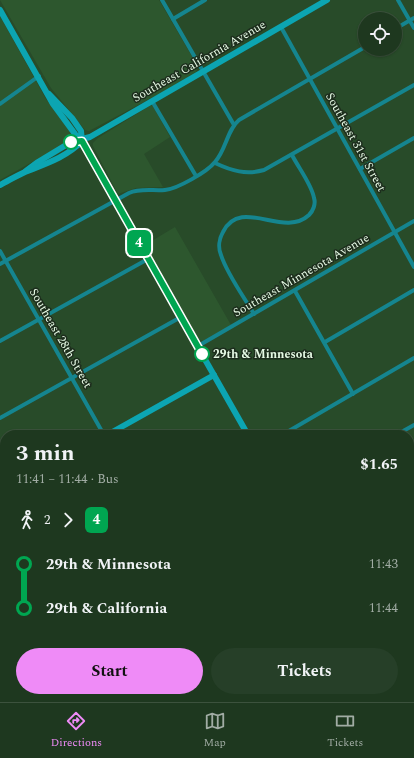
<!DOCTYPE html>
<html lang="en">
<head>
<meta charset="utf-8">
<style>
  body { margin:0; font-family:Spectral,serif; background:#263f28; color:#f1f3f6; height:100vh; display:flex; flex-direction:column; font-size:15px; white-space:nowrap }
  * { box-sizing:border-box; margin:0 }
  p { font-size:13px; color:#a1aca4 }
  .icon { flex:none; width:22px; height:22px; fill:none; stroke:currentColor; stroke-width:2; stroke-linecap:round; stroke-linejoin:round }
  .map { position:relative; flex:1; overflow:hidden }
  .details { position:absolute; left:0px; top:430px; width:414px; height:272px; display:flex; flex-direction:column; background:#1e381f; border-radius:16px 16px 0 0; box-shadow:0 1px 3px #0004,0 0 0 1px #3c523d }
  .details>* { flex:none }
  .badge { padding:0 8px; border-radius:6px; font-size:14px; line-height:26px }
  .controls { position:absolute; left:358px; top:12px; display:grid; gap:8px }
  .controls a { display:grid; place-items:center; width:44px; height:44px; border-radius:50%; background:#1e381f; box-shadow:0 1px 3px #0004,0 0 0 1px #3c523d; font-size:20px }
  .map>.badge { position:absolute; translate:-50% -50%; box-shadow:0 0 0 2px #fff }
  .legs { display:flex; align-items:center; gap:6px; height:44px; padding:0 16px; font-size:13px }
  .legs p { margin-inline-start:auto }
  .headline { display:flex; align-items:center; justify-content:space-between; height:68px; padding:0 16px }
  h1 { font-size:22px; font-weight:700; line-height:30px }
  .primary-button { display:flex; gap:8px; margin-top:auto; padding:8px 16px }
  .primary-button a { flex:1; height:46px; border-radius:24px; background:#ef8bf7; color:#111; font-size:16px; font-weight:700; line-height:46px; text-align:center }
  .primary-button a+a { background:#263f28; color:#f1f3f6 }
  ul { padding:0 16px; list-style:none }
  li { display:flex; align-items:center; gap:14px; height:44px; font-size:15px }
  li i { display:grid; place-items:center; width:6px; height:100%; margin:0 5px; background:currentColor }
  li i::after { content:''; width:10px; height:10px; margin:-5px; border:3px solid; border-radius:50%; background:#1e381f }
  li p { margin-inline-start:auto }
  li:first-child i { background:linear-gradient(#0000 50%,currentColor 0) }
  li:last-child i { background:linear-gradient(currentColor 50%,#0000 0) }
  .dock { display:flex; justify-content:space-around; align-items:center; height:56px; border-top:1px solid #3c523d; background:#1e381f; font-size:11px; color:#a1aca4 }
  .dock a { display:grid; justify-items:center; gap:2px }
  .dock .current { color:#ef8bf7 }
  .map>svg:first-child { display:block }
  .built { fill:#2d572e }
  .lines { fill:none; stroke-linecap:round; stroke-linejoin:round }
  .street { stroke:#15858f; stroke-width:4 }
  .secondary { stroke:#0ca5b2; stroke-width:6 }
  .line-1-casing { stroke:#fff; stroke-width:9 }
  .line-1 { stroke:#00a651; stroke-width:6 }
  .stop-1-dot { fill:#fff; stroke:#00a651; stroke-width:2 }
  .labels { text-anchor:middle; stroke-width:3; stroke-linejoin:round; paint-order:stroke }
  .street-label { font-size:12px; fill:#e6fae5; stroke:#1d2d1d }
  .stop-label { font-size:12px; font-weight:bold; fill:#e6fae5; stroke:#1d2d1d; text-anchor:start }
</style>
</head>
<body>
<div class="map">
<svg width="414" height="702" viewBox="0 0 414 702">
  <rect width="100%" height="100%" fill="#284b29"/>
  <g class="built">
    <path d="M0 0H159L197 65V70L196 72 161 93 89 131 85 130 51 88Z"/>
    <path d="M0 16 46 99 70 130 72 138 68 142 0 180Z"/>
    <path d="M151 105 153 106 170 137 144 154 163 187 136 188 118 194 93 146V143L98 138Z"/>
    <path d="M175 227 231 325 203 341 198 339 145 245Z"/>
  </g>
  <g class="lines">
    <g class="street">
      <path d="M162 0 234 125"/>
      <path d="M398 0 414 28"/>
      <path d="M173 19 205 0"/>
      <path d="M281 27 414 267"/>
      <path d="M395 29 414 18"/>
      <path d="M152 101 196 176"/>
      <path d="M0 104 39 76"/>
      <path d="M215 163C232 171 246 175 264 170L414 85"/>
      <path d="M360 169 414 138"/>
      <path d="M0 251 104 435"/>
      <path d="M0 264 129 193C140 188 153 191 165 190 177 189 207 172 215 162 226 150 227 130 239 120L365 47"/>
      <path d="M295 291 353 394"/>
      <path d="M254 314C244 297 227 274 221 255 218 248 219 239 223 232 241 196 283 239 309 215 313 211 316 204 314 198 312 185 298 167 292 155"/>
      <path d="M0 341 148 259"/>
      <path d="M325 342 414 290"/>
      <path d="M198 346 414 221"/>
      <path d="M0 418 181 317"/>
      <path d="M282 435 414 358"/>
      <path d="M396 435 414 425"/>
      <path d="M0 491 5 500"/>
      <path d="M409 529 414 538"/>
      <path d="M0 570 5 568"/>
      <path d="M409 571 414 568"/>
      <path d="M0 647 5 645"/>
      <path d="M409 649 414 646"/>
      <path d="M117 697 120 702"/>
      <path d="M255 697 258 702"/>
      <path d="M176 702 185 697"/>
      <path d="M315 702 324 697"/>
    </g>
    <g class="secondary">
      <path d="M0 10 53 104 75 134 82 141"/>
      <path d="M49 94 72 118 81 131 82 141 96 168 248 435"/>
      <path d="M26 171 38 162 71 142 90 137 327 0"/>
      <path d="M0 185C8 181 16 176 25 172 45 164 67 157 82 141"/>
      <path d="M107 435 214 375"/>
      <path d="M409 495 414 492"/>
      <path d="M392 697 395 702"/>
      <path d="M40 702 49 697"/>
    </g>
  </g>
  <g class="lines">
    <defs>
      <path id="line-1" d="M71 142 82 141 202 354"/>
    </defs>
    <use href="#line-1" class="line-1-casing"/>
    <use href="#line-1" class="line-1"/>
  </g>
  <g class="stop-1-dot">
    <circle cx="71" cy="142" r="7"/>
    <circle cx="202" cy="354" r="7"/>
  </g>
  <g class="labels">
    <g class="street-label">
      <text transform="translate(199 61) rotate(-30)" y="4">Southeast California Avenue</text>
      <text transform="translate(356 142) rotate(61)" y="4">Southeast 31st Street</text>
      <text transform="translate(301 275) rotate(-30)" y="4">Southeast Minnesota Avenue</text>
      <text transform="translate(61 338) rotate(60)" y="4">Southeast 28th Street</text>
    </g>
    <g class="stop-label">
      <text x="213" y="358">29th &amp; Minnesota</text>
    </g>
  </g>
</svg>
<div class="controls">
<a><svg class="icon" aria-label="locate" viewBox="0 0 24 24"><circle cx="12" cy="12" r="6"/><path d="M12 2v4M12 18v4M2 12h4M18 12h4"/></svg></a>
</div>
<b class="badge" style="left:139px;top:243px;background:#00a651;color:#fff">4</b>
<section class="details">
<div class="headline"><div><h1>3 min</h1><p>11:41 – 11:44 · Bus</p></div><b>$1.65</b></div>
<div class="legs"><svg class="icon" aria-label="walk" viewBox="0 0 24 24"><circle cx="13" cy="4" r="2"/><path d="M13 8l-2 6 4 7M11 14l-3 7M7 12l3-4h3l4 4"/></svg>2<svg class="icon" aria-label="forward" viewBox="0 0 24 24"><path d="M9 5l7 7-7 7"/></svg><b class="badge" style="background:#00a651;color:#fff">4</b></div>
<ul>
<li><i style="color:#00a651"></i><b>29th &amp; Minnesota</b><p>11:43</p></li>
<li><i style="color:#00a651"></i><b>29th &amp; California</b><p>11:44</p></li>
</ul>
<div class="primary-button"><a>Start</a><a>Tickets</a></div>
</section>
</div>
<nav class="dock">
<a class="current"><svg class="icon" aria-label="directions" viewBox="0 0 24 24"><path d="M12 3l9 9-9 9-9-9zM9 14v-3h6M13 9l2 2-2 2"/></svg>Directions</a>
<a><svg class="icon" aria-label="map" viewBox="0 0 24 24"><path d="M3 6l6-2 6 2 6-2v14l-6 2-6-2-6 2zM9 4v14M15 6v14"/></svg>Map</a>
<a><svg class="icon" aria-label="tickets" viewBox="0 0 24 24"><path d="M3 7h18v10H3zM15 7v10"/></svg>Tickets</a>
</nav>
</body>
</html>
